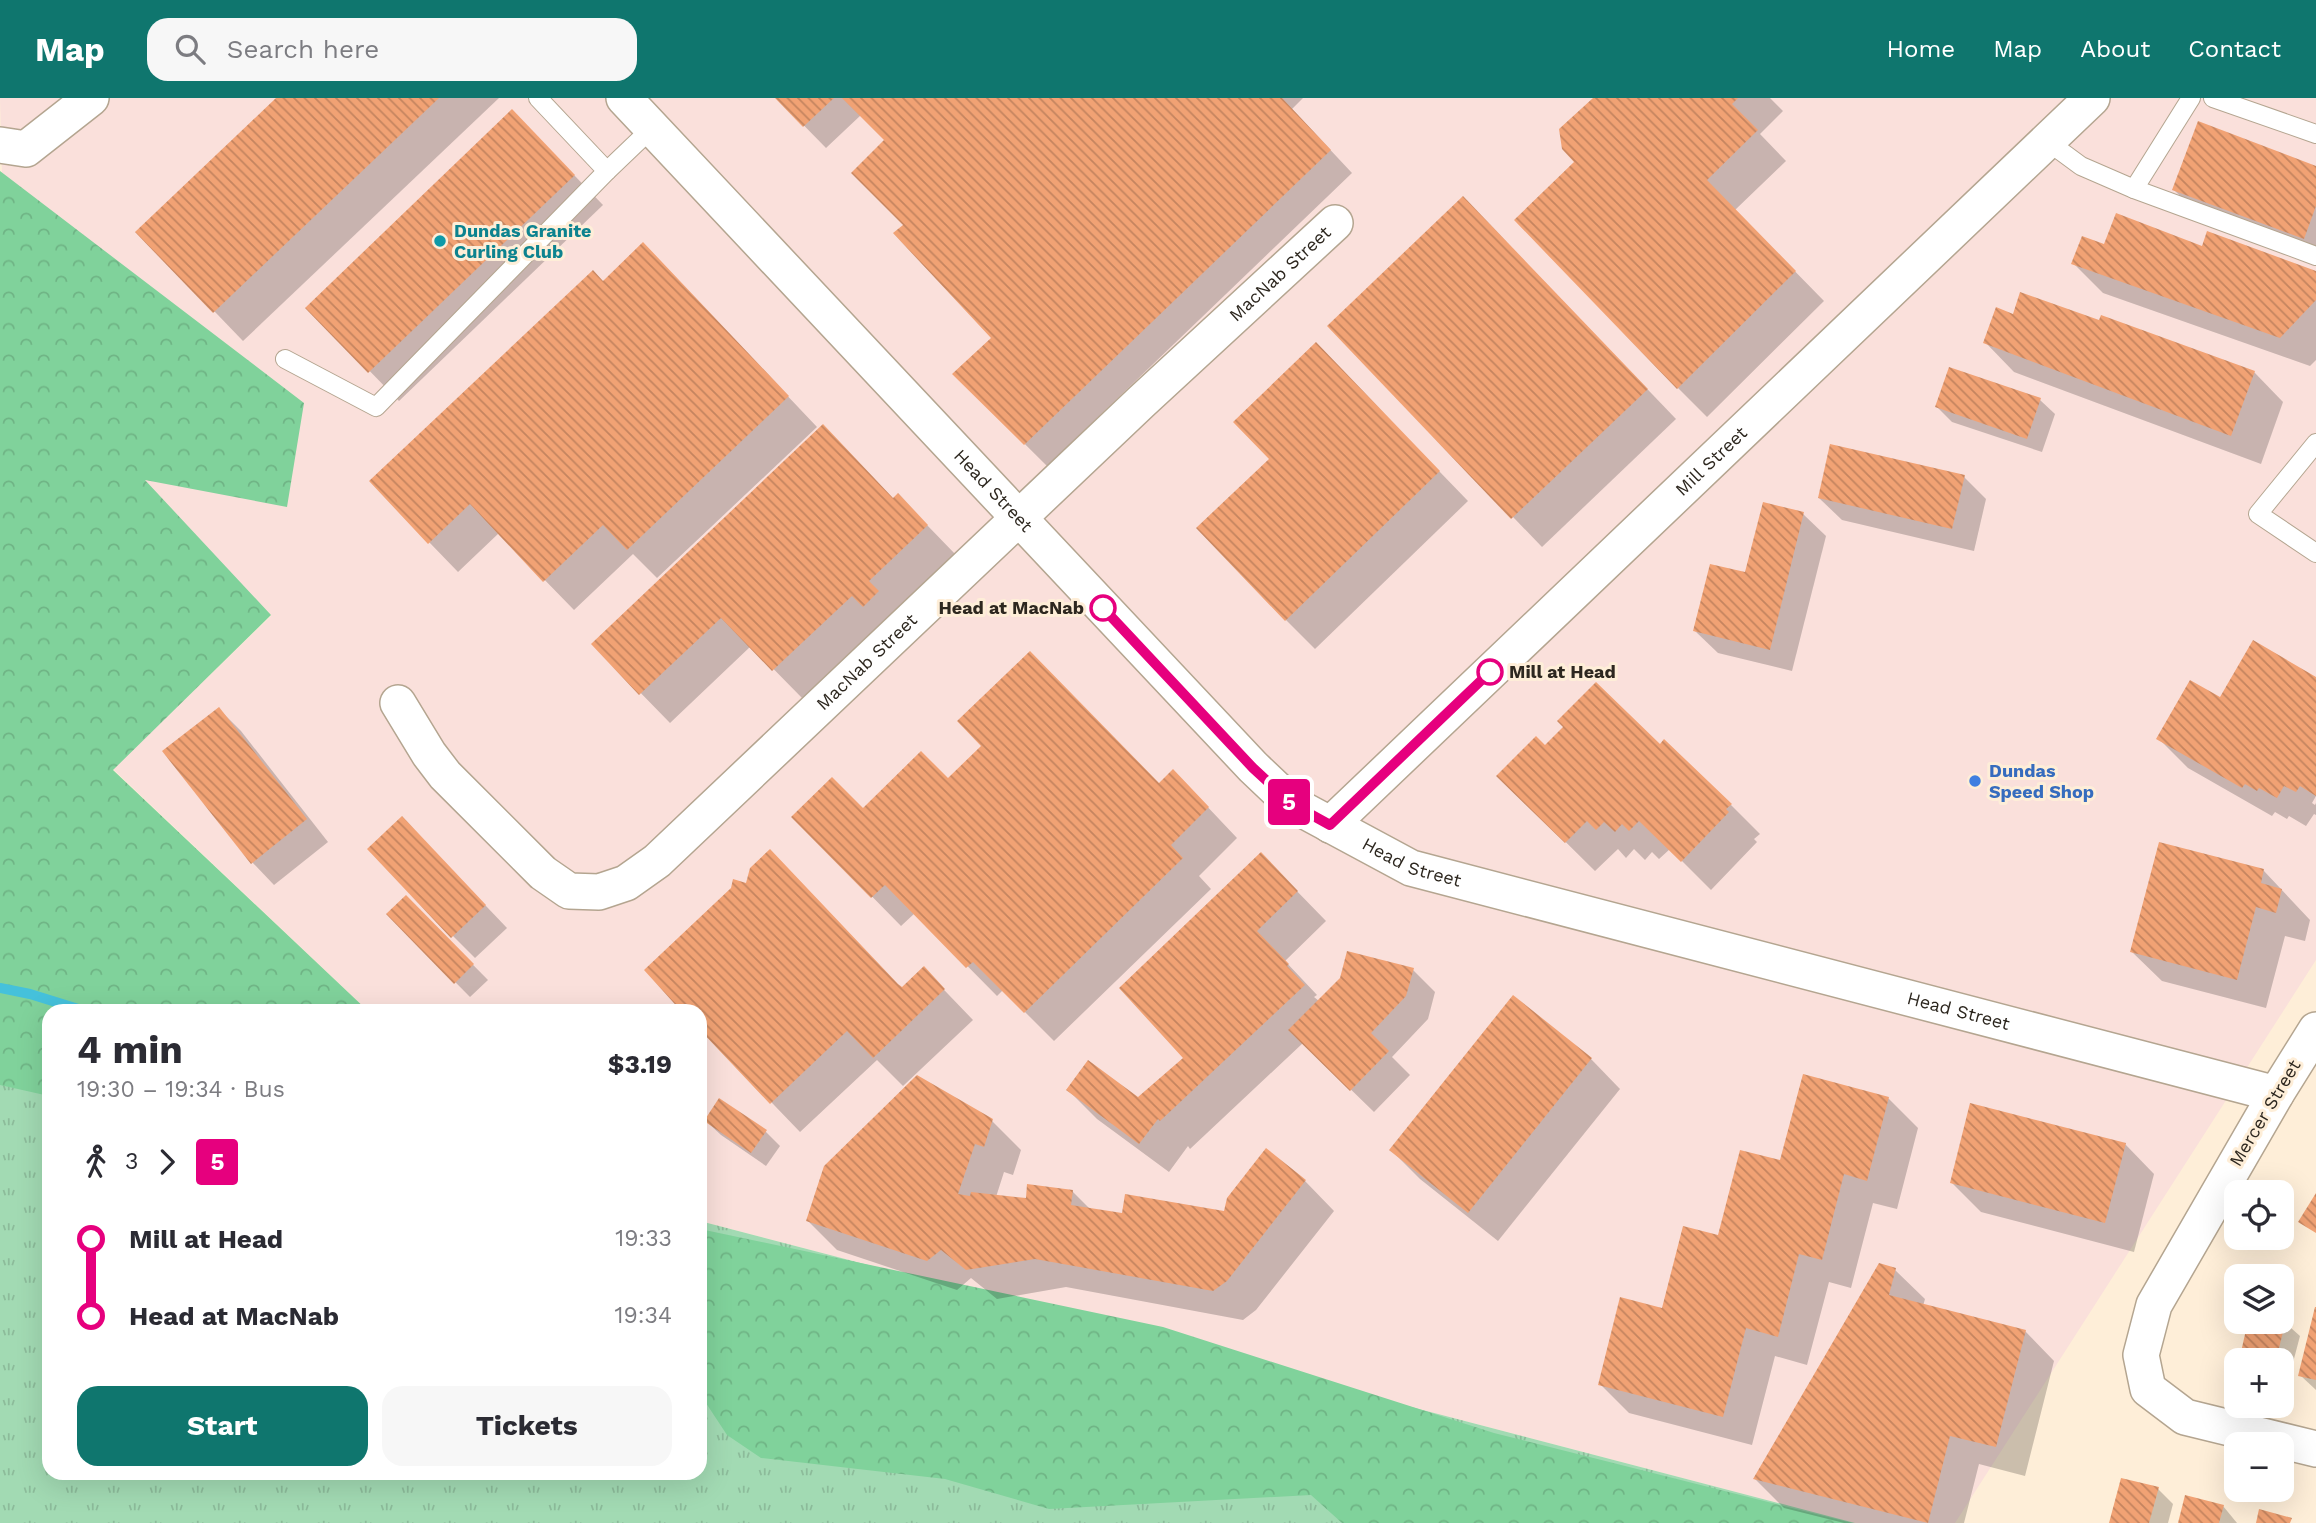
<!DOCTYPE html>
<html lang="en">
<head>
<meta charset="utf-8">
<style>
  body { margin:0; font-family:"Work Sans",sans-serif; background:#f7f7f7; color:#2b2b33; height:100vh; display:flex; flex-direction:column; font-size:26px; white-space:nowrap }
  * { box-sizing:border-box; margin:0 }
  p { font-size:23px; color:#7c7c81 }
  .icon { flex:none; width:38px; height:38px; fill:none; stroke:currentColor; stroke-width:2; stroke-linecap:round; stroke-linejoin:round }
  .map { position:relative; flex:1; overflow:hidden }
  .drawer { position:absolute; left:42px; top:906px; width:665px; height:476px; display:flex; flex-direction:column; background:#fff; border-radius:21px; box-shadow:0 7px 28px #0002 }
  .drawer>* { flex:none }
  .badge { padding:0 14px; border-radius:5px; font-size:24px; line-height:46px }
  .fabs { position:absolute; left:2224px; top:1082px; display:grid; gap:14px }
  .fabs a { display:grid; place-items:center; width:70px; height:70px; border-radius:14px; background:#fff; box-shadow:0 7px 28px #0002; font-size:35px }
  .map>.badge { position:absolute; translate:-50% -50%; box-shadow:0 0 0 4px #fff }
  .legs { display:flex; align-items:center; gap:10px; height:77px; padding:0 35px; font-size:23px }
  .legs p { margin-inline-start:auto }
  .overview { display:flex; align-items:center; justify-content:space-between; height:119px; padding:0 35px }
  h1 { font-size:38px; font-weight:700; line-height:52px }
  .button { display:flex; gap:14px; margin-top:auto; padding:14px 35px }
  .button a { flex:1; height:80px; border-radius:21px; background:#0f766e; color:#fff; font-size:28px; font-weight:700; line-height:80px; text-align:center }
  .button a+a { background:#f7f7f7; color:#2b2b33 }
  ul { padding:0 35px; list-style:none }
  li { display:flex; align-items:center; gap:24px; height:77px; font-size:26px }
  li i { display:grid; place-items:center; width:10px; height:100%; margin:0 9px; background:currentColor }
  li i::after { content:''; width:18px; height:18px; margin:-9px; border:5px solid; border-radius:50%; background:#fff }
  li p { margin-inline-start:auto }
  li:first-child i { background:linear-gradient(#0000 50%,currentColor 0) }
  li:last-child i { background:linear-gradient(currentColor 50%,#0000 0) }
  header { display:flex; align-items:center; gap:42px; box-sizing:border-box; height:98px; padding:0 35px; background:#0f766e; color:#fff }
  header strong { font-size:33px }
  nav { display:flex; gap:38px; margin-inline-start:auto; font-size:24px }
  .search { width:490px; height:63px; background:#f7f7f7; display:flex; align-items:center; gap:18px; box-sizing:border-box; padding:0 24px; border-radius:21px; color:#7c7c81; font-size:26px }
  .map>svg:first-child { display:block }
  .industrial { fill:#fae0db }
  .grass { fill:url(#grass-tufts) }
  .forest { fill:url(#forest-crowns) }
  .shadow { fill:#0003 }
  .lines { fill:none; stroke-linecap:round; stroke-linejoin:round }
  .stream { stroke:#45c1db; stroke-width:10 }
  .building { fill:url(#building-back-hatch) }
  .service-casing { stroke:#b4a590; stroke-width:20 }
  .minor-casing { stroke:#b4a590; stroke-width:38 }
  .service { stroke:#fff; stroke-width:18 }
  .minor { stroke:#fff; stroke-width:35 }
  .line-1-casing { stroke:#fff; stroke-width:16 }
  .line-1 { stroke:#e6007e; stroke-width:10 }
  .culture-dot { fill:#0f9aa8; stroke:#feeed8; stroke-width:2.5 }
  .stop-1-dot { fill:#fff; stroke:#e6007e; stroke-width:3.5 }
  .shop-dot { fill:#3f7fe0; stroke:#feeed8; stroke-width:2.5 }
  .labels { text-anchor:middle; stroke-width:6; stroke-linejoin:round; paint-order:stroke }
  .culture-label { font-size:18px; font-weight:bold; fill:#0d838f; stroke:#feeed8; text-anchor:start }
  .street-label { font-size:18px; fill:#2d271f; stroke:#feeed8 }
  .stop-label { font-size:18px; font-weight:bold; fill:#2d271f; stroke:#feeed8; text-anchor:end }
  .shop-label { font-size:18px; font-weight:bold; fill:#366cbe; stroke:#feeed8; text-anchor:start }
</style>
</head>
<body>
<header>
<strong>Map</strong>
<div class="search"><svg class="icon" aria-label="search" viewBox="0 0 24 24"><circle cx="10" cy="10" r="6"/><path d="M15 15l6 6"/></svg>Search here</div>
<nav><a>Home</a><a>Map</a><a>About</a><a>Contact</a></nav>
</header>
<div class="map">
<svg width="2316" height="1425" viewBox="0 0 2316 1425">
  <defs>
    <pattern id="grass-tufts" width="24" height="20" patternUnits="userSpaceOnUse" patternTransform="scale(1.75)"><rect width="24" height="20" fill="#a2dab3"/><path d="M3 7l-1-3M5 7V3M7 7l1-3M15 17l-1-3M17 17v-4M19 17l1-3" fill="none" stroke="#8cbb9a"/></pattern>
    <pattern id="forest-crowns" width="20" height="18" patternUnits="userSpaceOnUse" patternTransform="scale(1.75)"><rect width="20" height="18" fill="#80d29b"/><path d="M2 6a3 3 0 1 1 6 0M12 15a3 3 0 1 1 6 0" fill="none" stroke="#6fb485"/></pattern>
    <pattern id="building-back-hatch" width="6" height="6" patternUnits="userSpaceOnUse" patternTransform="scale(1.75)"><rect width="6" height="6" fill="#f1a274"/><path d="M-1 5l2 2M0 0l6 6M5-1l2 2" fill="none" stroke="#c4845f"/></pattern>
  </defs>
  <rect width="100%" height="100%" fill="#feeed8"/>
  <path class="industrial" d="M0 0H2316V862L1955 1425H1855L700 1123V914L368 913 113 671 271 518 144 382 304 305 2 76Z"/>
  <path class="grass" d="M0 940 49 952V1376H700V1123L1855 1425H0Z"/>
  <g class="forest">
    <path d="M0 73 304 305 287 409 145 382 271 517 113 672 368 913 49 914V998L0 987Z"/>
    <path d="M700 1131 1163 1229 1494 1335 1852 1425H1342L1311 1397 1049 1411 945 1381 761 1360 727 1337 700 1296Z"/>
  </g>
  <g class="shadow">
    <path d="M279 0H499L243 243 138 134Z"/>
    <path d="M777 0H1303L1292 11 1352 75 1047 368 954 276 993 240 905 127 886 42 861 17 826 50Z"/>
    <path d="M1595 0H1770L1783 13 1760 36 1786 63 1735 112 1824 203 1707 319 1678 290 1576 64Z"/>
    <path d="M541 43 603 107 399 303 308 210Z"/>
    <path d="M2316 69V158L2197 114 2174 92Z"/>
    <path d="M1492 129 1676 321 1542 449 1329 228Z"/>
    <path d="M2105 149 2203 150 2316 175V262L2310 268 2103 195 2073 165Z"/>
    <path d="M672 176 817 329 657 480 633 456 574 512 499 435 458 474 429 444 603 185Z"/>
    <path d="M2014 218 2254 274 2283 304 2261 366 2014 274 1985 244Z"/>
    <path d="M1345 276 1468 403 1315 551 1286 522 1271 361Z"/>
    <path d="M2040 302 2055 316 2042 354 1952 324 1937 309Z"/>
    <path d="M1964 379 1986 401 1974 453 1842 422 1819 400Z"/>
    <path d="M1803 416 1826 438 1792 573 1718 555 1695 533Z"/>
    <path d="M927 427 956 457 803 601 751 548 670 625 593 546Z"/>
    <path d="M2316 581V698L2312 705 2315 707 2316 705V717L2314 716 2306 728 2289 718 2287 721 2275 714 2272 718 2188 670 2158 640 2221 602Z"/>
    <path d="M219 611 241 633 328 744 274 787 252 764Z"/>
    <path d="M1660 648 1731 707 1760 736 1754 741 1757 744 1711 792 1670 751 1659 761 1652 754 1645 762 1634 751 1626 760 1618 751 1595 773 1499 678 1545 650Z"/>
    <path d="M948 682 1159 687 1202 703 1237 740 1199 778 1211 791 1054 943 1003 892 997 898 915 815 901 828 794 719 863 712Z"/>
    <path d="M424 743 507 830 475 860 453 838Z"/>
    <path d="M2264 773 2310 822 2305 843 2285 838 2266 910 2162 883 2132 854Z"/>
    <path d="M1290 786 1326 823 1285 863 1317 897 1314 899 1319 903 1413 872 1435 894 1428 921 1392 959 1410 977 1374 1014 1303 945 1190 1051 1188 1048 1169 1074 1097 1021 1068 992 1139 1002 1185 960 1122 890Z"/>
    <path d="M733 791 902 891 924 871 973 922 903 988 877 962 800 1034 700 930Z"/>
    <path d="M406 799 488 882 470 899 388 816Z"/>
    <path d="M1591 961 1620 991 1498 1143 1420 1081 1391 1052Z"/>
    <path d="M1888 1000 1918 1030 1897 1111 1873 1105 1851 1190 1829 1184 1807 1267 1775 1258 1752 1347 1629 1315 1600 1286 1664 1212 1719 1139 1782 1064Z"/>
    <path d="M706 1023 765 1033 780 1048 766 1068 721 1037Z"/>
    <path d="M992 1023 1021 1052 1013 1077 1004 1074 996 1099 1027 1102 1072 1093 1091 1112 1123 1116 1226 1115 1305 1083 1334 1113 1256 1212 1243 1222 1066 1189 997 1201 971 1180 957 1192 837 1152 808 1123Z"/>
    <path d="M2125 1046 2154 1076 2134 1154 1981 1114 1952 1085Z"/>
    <path d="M1895 1172 1925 1201 1923 1208 2025 1233 2054 1263 2025 1378 1979 1366 1964 1425H1844L1784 1410 1755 1381Z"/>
    <path d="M2316 1214V1292L2300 1277Z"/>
    <path d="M2282 1222 2300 1238 2290 1276 2282 1274V1262H2251L2243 1254Z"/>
    <path d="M2158 1391 2173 1406 2168 1425H2111Z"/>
    <path d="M2223 1408 2237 1425H2179Z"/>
  </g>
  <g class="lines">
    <path class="stream" d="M0 890 30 896 88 914"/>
  </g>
  <g class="building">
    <path d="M276 0H439L213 215 135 134Z"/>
    <path d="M775 0H834L803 29Z"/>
    <path d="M842 0H1282L1331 52 1024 347 952 276 991 240 893 135 903 127 851 75 884 42Z"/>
    <path d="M1593 0H1738L1732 6 1758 32 1707 82 1796 173 1677 291 1514 122 1574 64 1562 51 1559 31Z"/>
    <path d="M512 11 575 77 368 275 305 210Z"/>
    <path d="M2198 23 2316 68V108L2304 141 2172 92Z"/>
    <path d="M1463 98 1648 291 1511 421 1327 228Z"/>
    <path d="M2116 115 2202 148 2207 133 2316 173V202L2280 240 2071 166 2082 138 2104 146Z"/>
    <path d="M643 144 789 298 627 452 603 427 543 484 470 406 428 446 369 383 593 172 603 183Z"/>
    <path d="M2020 194 2099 222 2101 217 2255 273 2231 338 1983 245 1996 209 2013 216Z"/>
    <path d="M1316 244 1440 373 1285 523 1196 430 1269 361 1233 324Z"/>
    <path d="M1949 269 2041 300 2027 341 1935 309Z"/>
    <path d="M823 326 893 400 898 395 928 427 869 483 879 493 863 509 852 498 772 573 721 520 639 597 591 546Z"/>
    <path d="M1830 346 1965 377 1952 431 1818 400Z"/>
    <path d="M1763 404 1804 414 1770 552 1693 533 1710 466 1745 474Z"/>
    <path d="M2253 542 2316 579V698L2300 688 2296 694 2284 688 2277 700 2259 690 2257 693 2245 686 2242 690 2156 641 2190 582 2220 599Z"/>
    <path d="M1030 553 1159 685 1173 671 1209 709 1171 747 1183 760 1024 915 973 864 966 870 885 787 871 800 791 719 832 679 863 710 921 653 948 680 981 648 957 623Z"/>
    <path d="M1596 584 1660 646 1664 641 1732 706 1726 711 1729 714 1681 764 1639 723 1629 733 1622 726 1615 734 1604 724 1596 732 1587 723 1565 745 1496 678 1536 638 1545 647 1563 629 1557 623Z"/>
    <path d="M219 609 307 721 251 766 162 653Z"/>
    <path d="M402 718 486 807 451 840 367 751Z"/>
    <path d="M2159 744 2264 771 2261 785 2282 791 2276 815 2256 809 2237 882 2130 854Z"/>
    <path d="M770 751 898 886 902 889 924 868 945 891 873 960 847 933 770 1006 700 932V914H682L644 872 731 790 733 781 746 785 750 770Z"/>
    <path d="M1261 754 1298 793 1257 833 1289 866 1287 868 1305 887 1160 1023 1158 1021 1139 1046 1066 992 1088 962 1138 999 1183 960 1119 890Z"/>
    <path d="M406 797 474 866 454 886 386 816Z"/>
    <path d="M1347 853 1414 870 1406 898 1371 935 1389 953 1350 993 1288 932 1340 880Z"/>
    <path d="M1513 897 1592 960 1468 1115 1389 1052Z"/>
    <path d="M1803 976 1889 999 1867 1083 1844 1076 1822 1162 1799 1156 1778 1239 1746 1230 1723 1319 1598 1287 1620 1199 1662 1210 1683 1128 1718 1137 1740 1052 1780 1062Z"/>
    <path d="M917 977 993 1021 984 1049 975 1046 958 1096 970 1098 971 1094 1026 1100 1027 1086 1073 1092 1071 1107 1122 1115 1125 1096 1224 1113 1227 1100 1266 1050 1306 1082 1227 1183 1213 1193 1035 1161 966 1172 941 1152 927 1163 806 1123 824 1068Z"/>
    <path d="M719 1000 767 1032 751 1055 704 1023Z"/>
    <path d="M1970 1005 2126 1045 2105 1125 1950 1085Z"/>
    <path d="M2316 1095V1135L2298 1124Z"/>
    <path d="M1879 1165 1896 1170 1889 1197 2026 1232 1996 1349 1950 1338 1928 1425 1753 1381Z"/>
    <path d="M2315 1209H2316V1282L2298 1278Z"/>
    <path d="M2282 1221 2286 1222 2276 1262 2241 1254 2248 1223H2282Z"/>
    <path d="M2121 1380 2159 1389 2149 1425H2109Z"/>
    <path d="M2185 1397 2224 1407 2219 1425H2178Z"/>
    <path d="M2259 1411 2292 1420 2290 1425H2256Z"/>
  </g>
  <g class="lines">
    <defs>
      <g id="service">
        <path d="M2213 0 2316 36"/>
        <path d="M2047 43 2081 68 2134 91 2191 0"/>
        <path d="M607 73 652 30"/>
        <path d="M2134 91 2316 158"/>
        <path d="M285 261 376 309 607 73 538 0"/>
        <path d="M2316 345 2258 416 2316 455"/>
      </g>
      <g id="minor">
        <path id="s1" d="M624 0 1253 669 1292 706 1411 770 2276 996"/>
        <path d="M0 47 26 51 91 0"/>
        <path id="s2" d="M398 605 429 656 445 677 543 775 569 793 599 794 626 785 657 763 1141 304 1335 125"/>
        <path id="s3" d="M1330 727 2092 0"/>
        <path d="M2316 932 2276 996 2154 1207 2141 1257 2148 1291 2185 1319 2316 1351"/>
      </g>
    </defs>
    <use href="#service" class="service-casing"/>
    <use href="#minor" class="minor-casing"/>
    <use href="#service" class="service"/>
    <use href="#minor" class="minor"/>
  </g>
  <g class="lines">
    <defs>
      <path id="line-1" d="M1103 510 1253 670 1292 706 1330 727 1490 574"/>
    </defs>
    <use href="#line-1" class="line-1-casing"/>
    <use href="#line-1" class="line-1"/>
  </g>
  <circle class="culture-dot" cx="440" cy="143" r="7"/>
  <g class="stop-1-dot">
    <circle cx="1103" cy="510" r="12"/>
    <circle cx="1490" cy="574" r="12"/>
  </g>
  <circle class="shop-dot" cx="1975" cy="683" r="7"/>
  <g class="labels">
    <g class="culture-label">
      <text x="454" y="139">Dundas Granite<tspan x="454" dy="21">Curling Club</tspan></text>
    </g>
    <g class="street-label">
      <text dy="6" stroke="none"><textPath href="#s2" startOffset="1209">MacNab Street</textPath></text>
      <text dy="6" stroke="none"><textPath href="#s3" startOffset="527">Mill Street</textPath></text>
      <text dy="6" stroke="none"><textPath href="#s1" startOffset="539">Head Street</textPath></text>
      <text dy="6" stroke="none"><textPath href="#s2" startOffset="642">MacNab Street</textPath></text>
      <text dy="6" stroke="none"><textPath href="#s1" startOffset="1106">Head Street</textPath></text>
      <text dy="6" stroke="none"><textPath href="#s1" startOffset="1673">Head Street</textPath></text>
      <text transform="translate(2265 1015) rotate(-59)" y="6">Mercer Street</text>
    </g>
    <g class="stop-label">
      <text x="1084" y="516">Head at MacNab</text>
      <text x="1509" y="580" text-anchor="start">Mill at Head</text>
    </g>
    <g class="shop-label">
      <text x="1989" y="679">Dundas<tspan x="1989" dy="21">Speed Shop</tspan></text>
    </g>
  </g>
</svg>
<div class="fabs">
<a><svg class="icon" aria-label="locate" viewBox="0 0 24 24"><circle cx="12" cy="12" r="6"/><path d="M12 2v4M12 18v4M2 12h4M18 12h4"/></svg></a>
<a><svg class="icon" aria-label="layers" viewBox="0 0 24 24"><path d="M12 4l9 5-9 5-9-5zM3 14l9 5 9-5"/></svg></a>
<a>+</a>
<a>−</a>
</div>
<b class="badge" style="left:1289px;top:704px;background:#e6007e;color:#fff">5</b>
<section class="drawer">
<div class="overview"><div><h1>4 min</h1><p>19:30 – 19:34 · Bus</p></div><b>$3.19</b></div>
<div class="legs"><svg class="icon" aria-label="walk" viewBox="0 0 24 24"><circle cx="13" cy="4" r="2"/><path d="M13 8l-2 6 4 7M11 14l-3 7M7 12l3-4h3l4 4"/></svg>3<svg class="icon" aria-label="forward" viewBox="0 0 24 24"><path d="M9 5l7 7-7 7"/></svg><b class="badge" style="background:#e6007e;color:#fff">5</b></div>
<ul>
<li><i style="color:#e6007e"></i><b>Mill at Head</b><p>19:33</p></li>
<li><i style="color:#e6007e"></i><b>Head at MacNab</b><p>19:34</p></li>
</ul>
<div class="button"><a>Start</a><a>Tickets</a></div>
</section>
</div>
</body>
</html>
